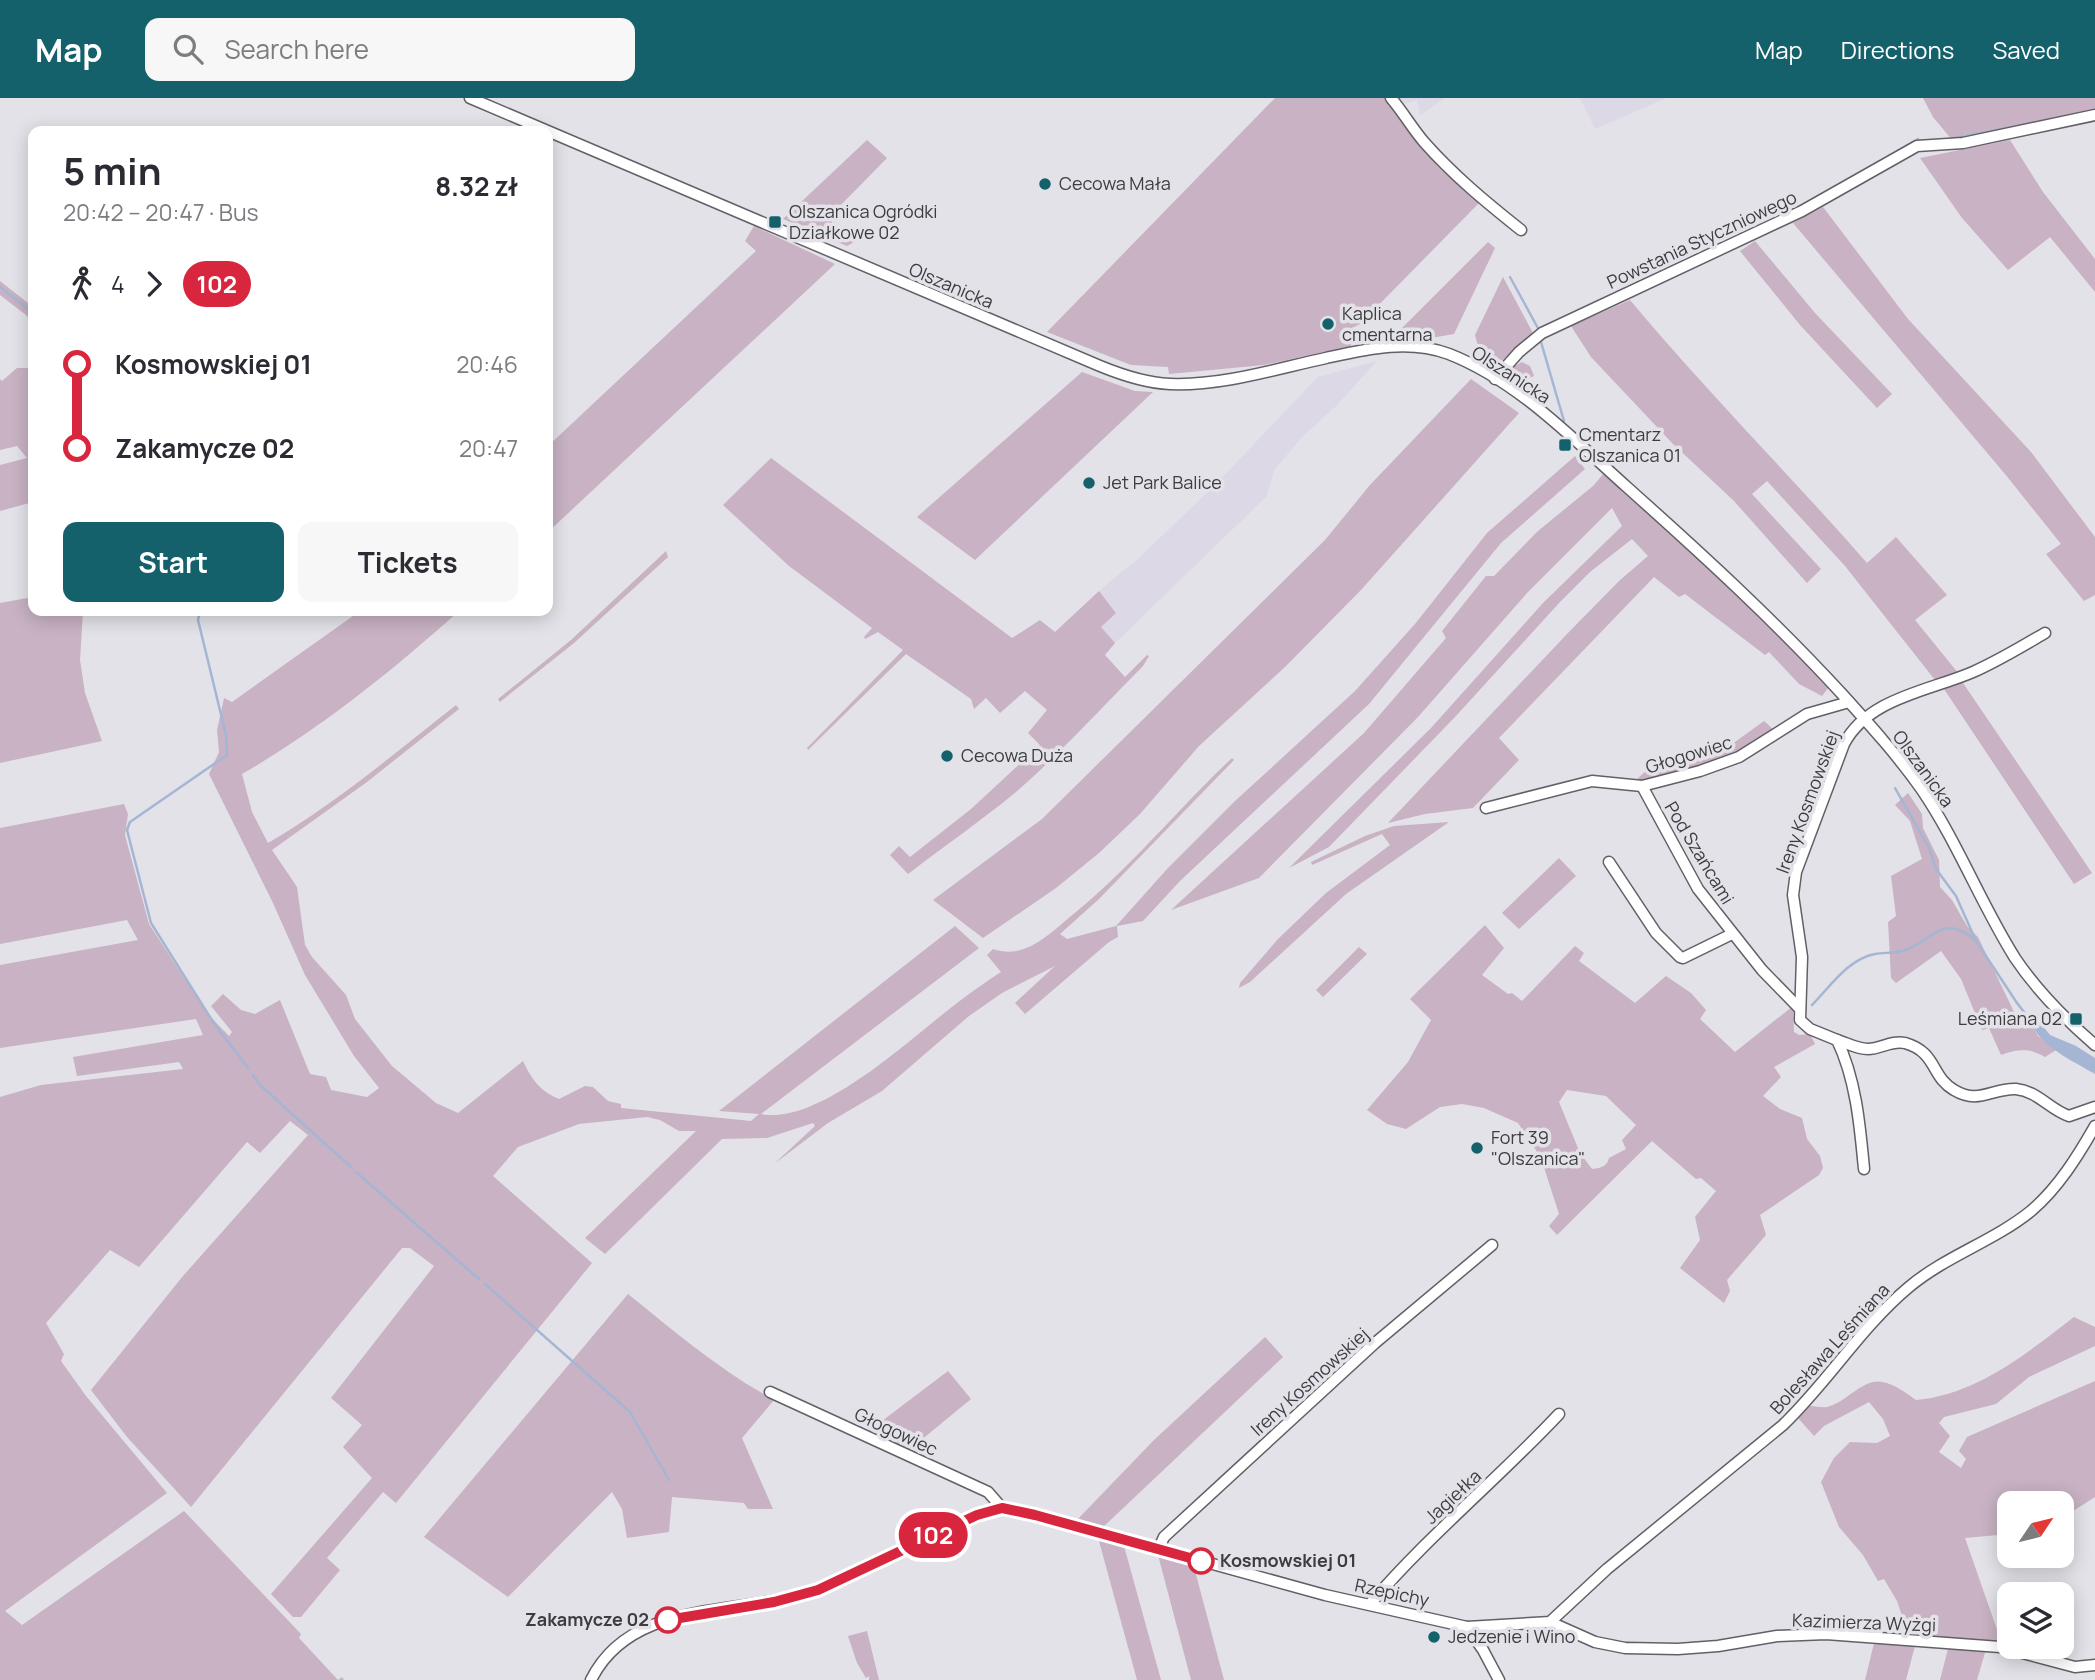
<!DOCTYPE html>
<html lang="en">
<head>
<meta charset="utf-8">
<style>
  body { margin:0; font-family:Manrope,sans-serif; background:#f7f7f7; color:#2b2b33; height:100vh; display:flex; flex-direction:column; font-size:26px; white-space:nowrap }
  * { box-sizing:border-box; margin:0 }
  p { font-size:23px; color:#7c7c81 }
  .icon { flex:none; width:38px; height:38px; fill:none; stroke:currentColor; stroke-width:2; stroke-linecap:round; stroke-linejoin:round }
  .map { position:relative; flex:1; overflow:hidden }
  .details { position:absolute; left:28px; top:28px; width:525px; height:490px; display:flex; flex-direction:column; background:#fff; border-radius:14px; box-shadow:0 4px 18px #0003 }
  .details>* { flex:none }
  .badge { padding:0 14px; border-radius:23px; font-size:24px; line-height:46px }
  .needle { width:46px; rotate:55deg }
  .buttons { position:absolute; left:1997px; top:1393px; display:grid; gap:14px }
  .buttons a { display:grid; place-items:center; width:77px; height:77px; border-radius:14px; background:#fff; box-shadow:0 4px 18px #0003; font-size:35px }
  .map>.badge { position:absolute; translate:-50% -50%; box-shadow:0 0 0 4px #fff }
  .legs { display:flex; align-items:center; gap:10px; height:77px; padding:0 35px; font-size:23px }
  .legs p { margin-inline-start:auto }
  .head { display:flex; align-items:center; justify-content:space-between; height:119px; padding:0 35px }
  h1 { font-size:38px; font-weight:700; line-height:52px }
  .primary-button { display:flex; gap:14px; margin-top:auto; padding:14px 35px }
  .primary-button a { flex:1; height:80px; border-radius:14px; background:#14616b; color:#fff; font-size:28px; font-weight:700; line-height:80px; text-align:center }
  .primary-button a+a { background:#f7f7f7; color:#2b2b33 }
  ul { padding:0 35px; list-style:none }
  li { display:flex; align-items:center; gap:24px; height:84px; font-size:26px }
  li i { display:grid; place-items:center; width:10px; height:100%; margin:0 9px; background:currentColor }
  li i::after { content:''; width:18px; height:18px; margin:-9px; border:5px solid; border-radius:50%; background:#fff }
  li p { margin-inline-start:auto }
  li:first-child i { background:linear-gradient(#0000 50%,currentColor 0) }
  li:last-child i { background:linear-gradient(currentColor 50%,#0000 0) }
  header { display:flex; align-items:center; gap:42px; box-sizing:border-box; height:98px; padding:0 35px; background:#14616b; color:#fff }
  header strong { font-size:33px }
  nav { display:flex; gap:38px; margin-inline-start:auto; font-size:24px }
  .search { width:490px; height:63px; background:#f7f7f7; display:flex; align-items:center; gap:18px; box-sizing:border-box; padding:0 24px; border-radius:14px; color:#7c7c81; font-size:26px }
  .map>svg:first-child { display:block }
  .built { fill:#dcd8e6 }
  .green { fill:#c8b2c3; fill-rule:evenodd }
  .water { fill:#a5b6d5 }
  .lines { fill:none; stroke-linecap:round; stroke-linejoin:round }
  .stream { stroke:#a5b6d5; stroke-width:2.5 }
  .minor-casing { stroke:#626066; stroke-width:13 }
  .minor { stroke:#fff; stroke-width:10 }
  .line-1-casing { stroke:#fff; stroke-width:16 }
  .line-1 { stroke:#d7263d; stroke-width:10 }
  .poi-dot { fill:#14616b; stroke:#e3e2e8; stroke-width:2.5 }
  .stop-1-dot { fill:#fff; stroke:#d7263d; stroke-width:3.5 }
  .labels { text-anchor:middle; stroke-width:7; stroke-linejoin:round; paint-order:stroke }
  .poi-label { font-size:18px; fill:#3d3c3f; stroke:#e3e2e8; text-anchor:start }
  .street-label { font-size:18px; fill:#3d3c3f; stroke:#e3e2e8 }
  .stop-label { font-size:18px; font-weight:bold; fill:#3d3c3f; stroke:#e3e2e8; text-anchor:start }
</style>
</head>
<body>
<header>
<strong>Map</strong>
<div class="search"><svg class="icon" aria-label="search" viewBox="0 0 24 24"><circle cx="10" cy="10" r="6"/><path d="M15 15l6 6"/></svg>Search here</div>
<nav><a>Map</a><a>Directions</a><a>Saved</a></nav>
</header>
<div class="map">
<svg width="2095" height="1582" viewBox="0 0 2095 1582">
  <rect width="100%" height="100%" fill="#e3e2e8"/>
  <g class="built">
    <path d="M1397 0H1445L1420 17 1417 2 1403 6Z"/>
    <path d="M1580 0H1666L1595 31Z"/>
    <path d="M1377 263 1336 308 1302 339 1275 371 1266 399 1115 545 1100 529 1116 514 1099 493 1140 459 1214 388 1318 279Z"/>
  </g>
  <g class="green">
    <path d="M1275 0H1388L1438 69 1479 105 1360 226 1350 231 1351 248 1264 267 1169 276 1168 269 1131 267 1047 234Z"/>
    <path d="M1923 0H2095V14L2086 13 1953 43 1933 19Z"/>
    <path d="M867 42 887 60 832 116V126L854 144 847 148 783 121Z"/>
    <path d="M2010 42 2043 94 2095 161V194L2050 139 2008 172 1962 120 1920 60Z"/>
    <path d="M1823 109 1908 221 2031 354 2095 439V497L2084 503 2046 456 2061 446 2005 376 1793 125Z"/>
    <path d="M754 128 835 166 548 434V348L756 153 745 143Z"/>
    <path d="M1755 143 1815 215 1892 296 1877 310 1800 227 1740 153Z"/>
    <path d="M1488 144 1495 150 1454 236 1425 241 1396 236Z"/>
    <path d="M1503 179 1533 235 1498 266 1491 265 1479 252 1475 237Z"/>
    <path d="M0 183 33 209V225L26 217 0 197Z"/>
    <path d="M1630 202C1706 293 1789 376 1867 465L1896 439 1947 497 1915 522 1959 576 1935 582 1845 468 1767 383 1752 396 1821 471 1807 485 1734 403 1673 346 1591 259 1571 228Z"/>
    <path d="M1522 264 1530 268 1534 278 1526 282 1521 278 1517 282 1511 276 1513 269Z"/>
    <path d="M17 270H33V404L0 413V367L27 360 17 348 0 352V281L2 283Z"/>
    <path d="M1082 274 1135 293 1153 294 975 462 917 419Z"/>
    <path d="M1471 281 1519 315 1361 492 1285 569 1199 648 1140 716 1099 755 1056 790 983 840 933 802 1042 721 1325 442 1370 387Z"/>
    <path d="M1575 358 1585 371 1501 445 1369 606 1180 783 1143 823 1117 828 1118 839 1109 844 1025 916 1015 905 1055 868 1002 895 969 918 882 993 828 1025 774 1066 815 1028 813 1025 767 1040 722 1041 605 1156 585 1140 696 1033H679L660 1022 647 1019 579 1026 518 1049 493 1078 592 1165 396 1405 383 1394 327 1460 340 1472 301 1519H293L271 1496 372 1380 343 1349 362 1327 331 1300 434 1168 410 1150H402L191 1409 127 1339 91 1292 183 1178 308 1037 290 1023 260 1055 247 1044 139 1169 110 1152 46 1225 64 1256 61 1263 86 1298 167 1395 5 1513 22 1527 184 1413 301 1536 299 1540 338 1582 342 1579 344 1582H0V999L41 987 183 971 179 964 77 978 73 959 203 937 196 921 0 950V867L138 842 127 822 0 846V730L124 706 128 716 125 737 149 826 207 915 229 938 232 934 211 908 223 896 241 912 255 916 280 902 310 976 326 979 331 992 367 999 379 990 354 958 305 877 273 805 209 676 219 654 217 632 224 600 232 604 360 513H459C392 573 320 631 242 676L252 714 268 745C335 706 395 655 456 607L459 611 367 684 272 752 297 789 305 847 312 859 346 897 355 921 392 968 436 1005 458 1015 523 963C532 982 540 993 559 1001L585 988 593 989 608 1003 621 1006V1010L751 1023 759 1016 719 1013 955 828 979 850 761 1016C821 1028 915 936 961 902 974 892 987 883 1001 874L987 857 993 851C1007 856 1019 854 1033 847 1048 839 1062 825 1076 814 1132 768 1179 710 1232 660L1234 662 1099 801 1060 836 1067 841 1116 828 1168 770 1234 704 1355 593 1415 526 1487 435Z"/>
    <path d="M771 360 1012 540 1040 522 1055 534 1099 493 1116 515 1101 529 1115 545 1105 557 1125 579 1147 557 1149 558 1143 568C1101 610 1061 655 1016 694 981 723 944 748 908 776L890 757 899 748 910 759 971 711 1040 647 1028 635 1047 612 1025 593 1000 615 986 600 974 611 971 601 906 556 808 652 807 650 903 552 878 534 865 541 864 539 872 530 789 468 723 407Z"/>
    <path d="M1604 375 1784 539 1828 590 1822 598 1799 586 1769 554 1765 557 1685 496 1679 499 1654 479 1499 640 1519 662 1473 710 1425 716 1388 725 1567 536 1619 483 1648 458 1632 441 1590 474 1560 504 1455 619 1329 749 1289 770 1431 630 1543 505 1622 428 1612 410 1528 494 1418 619 1259 780 1171 812 1364 635 1446 540 1442 533 1486 478H1494L1538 433 1593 388Z"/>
    <path d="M666 453 668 459 574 545 500 604 498 601 571 542Z"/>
    <path d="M33 499V513H83L80 562 85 595 102 643 0 665V505Z"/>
    <path d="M1961 582 2092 775 2074 786 1942 588Z"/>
    <path d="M1764 623 1775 633 1744 661 1647 691 1635 683 1649 670 1697 658 1735 644Z"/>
    <path d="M1908 695 1922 716 1923 730 1939 762 1940 789 1952 802 1967 828 1978 839 2015 916 2031 923 2038 938 2056 952 2045 959C2031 950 2017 951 2001 957L1989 930 1982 932 1961 881 1941 853 1896 885 1891 880 1888 824 1896 818 1891 778 1922 761 1910 723 1895 707Z"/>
    <path d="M1449 724 1346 796 1250 884 1239 890 1240 885 1278 841 1326 795 1390 747 1382 736 1312 767 1311 764 1365 738 1394 728Z"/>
    <path d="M1559 760 1576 778 1519 831 1502 815Z"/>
    <path d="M1485 827 1504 850 1482 877 1508 896 1512 895 1522 903 1575 848 1584 855 1579 863 1635 905 1666 878 1691 895 1706 912 1700 921 1735 954 1793 908 1794 934 1799 937 1810 936 1815 946 1774 969 1781 979 1763 998 1780 1011 1802 1020 1807 1041 1820 1058 1823 1070 1819 1077 1760 1117 1766 1137 1727 1182 1730 1193 1724 1205 1680 1170 1700 1142 1695 1119 1716 1093 1701 1080 1696 1081 1652 1043 1557 1137 1549 1128 1559 1116 1541 1060 1518 1025 1484 1010 1462 1006 1440 1009 1406 1031 1387 1026 1367 1012 1408 964 1431 922 1410 901ZM1567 992 1606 998 1636 1027 1622 1042 1626 1051 1609 1060C1607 1069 1600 1070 1592 1071L1580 1055 1559 1004Z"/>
    <path d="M1359 849 1367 856 1323 899 1316 892Z"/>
    <path d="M628 1196C675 1234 721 1273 774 1302L742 1340 773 1411H748L744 1405 672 1399 669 1434 627 1440 622 1411 612 1394 508 1499 424 1439Z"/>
    <path d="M2074 1219 2095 1229V1248L2029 1279 1996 1306 1944 1319 1939 1325 1950 1338 1939 1354 1961 1370 1966 1361 1959 1353 1967 1339 2095 1283V1399L2062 1420V1405H2009V1436L1965 1440 2002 1546 1909 1538 1897 1503 1884 1481 1878 1483 1863 1457 1839 1429 1821 1384 1834 1360 1850 1344 1877 1345 1890 1338 1883 1321 1869 1304 1824 1328 1814 1338 1798 1320 1810 1308C1816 1308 1822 1310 1827 1309 1846 1305 1863 1280 1882 1284 1895 1286 1906 1295 1916 1302 1978 1296 2027 1255 2074 1219Z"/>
    <path d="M1265 1239 1283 1259 1101 1431 1076 1423 1154 1342Z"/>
    <path d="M948 1273 971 1301 909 1352 870 1332Z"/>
    <path d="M1099 1443 1124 1448 1161 1582H1137Z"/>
    <path d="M1158 1457 1194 1469 1224 1582H1191Z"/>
    <path d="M867 1533 879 1582H869V1578L866 1580 857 1565 848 1538Z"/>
    <path d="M1874 1545 1915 1548 1906 1582H1865Z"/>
    <path d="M1948 1551H1986L1977 1582H1940Z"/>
  </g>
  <path class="water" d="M2037 921 2050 937 2076 948 2095 960V976C2077 965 2031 944 2033 922Z"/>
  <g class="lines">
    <g class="stream">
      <path d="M1951 41 2095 13"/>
      <path d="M1852 80 1918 41"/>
      <path d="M1510 179 1539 232 1541 231"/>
      <path d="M0 189 33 215"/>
      <path d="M1541 244 1564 323"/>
      <path d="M200 513 198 522 226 637 227 657 130 724 127 732 151 825 215 927 248 970"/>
      <path d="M1895 690 1929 750 1936 771 1956 798 1976 843 2017 905 2031 923"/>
      <path d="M1812 907C1830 889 1848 861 1875 856 1886 854 1897 856 1908 851 1936 839 1943 816 1975 842"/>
      <path d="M253 977 260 987 352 1070"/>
      <path d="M356 1074 479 1181"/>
      <path d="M485 1186 630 1314 669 1382"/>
    </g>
    <defs>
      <g id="minor">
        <path d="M470 0 1100 268C1122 277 1145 285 1170 286 1222 288 1275 271 1326 260 1367 251 1408 241 1449 256 1518 283 1574 342 1628 390 1703 457 1774 522 1842 596 1870 627 1898 658 1922 692 1958 745 1981 806 2015 860 2037 893 2065 921 2095 947"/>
        <path d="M1391 0C1403 14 1412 30 1424 44 1453 77 1487 105 1521 132"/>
        <path d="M1495 281 1519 254 1542 235 1802 113 1917 48 1963 45 2095 17"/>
        <path d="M1642 688 1698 791 1762 872 1800 911"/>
        <path d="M1486 710 1592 683 1642 688 1700 673 1739 659 1807 616 1849 604"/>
        <path d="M1609 764 1656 835 1680 859 1683 860 1732 836"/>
        <path d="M1837 942C1847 945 1857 951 1868 951 1881 951 1891 942 1905 945 1937 954 1931 979 1954 992 1979 1007 1992 990 2016 991 2038 993 2050 1012 2069 1018L2095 1009"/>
        <path d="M1864 1071C1860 1028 1856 981 1837 942L1810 931 1800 922 1802 859 1793 797 1796 774 1844 646C1868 600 1929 593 1973 574 1998 563 2021 549 2045 535"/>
        <path d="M770 1294 988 1394 1002 1410"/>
        <path d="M1158 1452 1164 1439 1375 1245 1492 1147"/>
        <path d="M1370 1506C1428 1438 1498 1381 1559 1316"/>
        <path d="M1550 1524 1595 1544 1625 1550 1678 1551 1718 1548 1777 1538 1826 1536 2000 1549 2075 1569 2095 1567"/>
        <path d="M1467 1529 1483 1552 1499 1582"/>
        <path d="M591 1582C632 1499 741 1519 816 1492 833 1486 849 1477 865 1469 902 1452 939 1434 977 1417L1002 1410 1035 1417 1325 1497 1467 1529 1550 1524 1607 1471 1783 1327C1828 1284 1861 1229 1909 1189 1946 1158 1994 1143 2031 1113 2058 1090 2078 1058 2095 1028"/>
      </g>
    </defs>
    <use href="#minor" class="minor-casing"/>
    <use href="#minor" class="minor"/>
  </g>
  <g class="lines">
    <defs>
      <path id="line-1" d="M668 1522 774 1504 818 1492 977 1417 1002 1410 1035 1417 1201 1463"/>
    </defs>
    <use href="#line-1" class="line-1-casing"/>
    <use href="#line-1" class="line-1"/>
  </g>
  <g class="poi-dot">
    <circle cx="1045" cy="86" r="7"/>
    <rect x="768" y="117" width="14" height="14" rx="3.5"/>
    <circle cx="1328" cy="226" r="7"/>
    <rect x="1558" y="340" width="14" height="14" rx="3.5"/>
    <circle cx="1089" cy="385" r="7"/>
    <circle cx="947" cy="658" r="7"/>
    <rect x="2069" y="914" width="14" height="14" rx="3.5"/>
    <circle cx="1477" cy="1050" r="7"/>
    <circle cx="1434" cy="1539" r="7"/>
  </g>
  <g class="stop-1-dot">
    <circle cx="1201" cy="1463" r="12"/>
    <circle cx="668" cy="1522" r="12"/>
  </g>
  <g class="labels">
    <g class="poi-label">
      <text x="1059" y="92">Cecowa Mała</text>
      <text x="789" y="120">Olszanica Ogródki<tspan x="789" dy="21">Działkowe 02</tspan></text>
      <text x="1342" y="222">Kaplica<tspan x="1342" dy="21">cmentarna</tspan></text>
      <text x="1579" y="343">Cmentarz<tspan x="1579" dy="21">Olszanica 01</tspan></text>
      <text x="1103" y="391">Jet Park Balice</text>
      <text x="961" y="664">Cecowa Duża</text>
      <text x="2062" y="927" text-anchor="end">Leśmiana 02</text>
      <text x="1491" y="1046">Fort 39<tspan x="1491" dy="21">"Olszanica"</tspan></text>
      <text x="1448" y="1545">Jedzenie i Wino</text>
    </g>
    <g class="street-label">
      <text transform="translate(1702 142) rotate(-25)" y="6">Powstania Styczniowego</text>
      <text transform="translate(951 188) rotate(23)" y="6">Olszanicka</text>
      <text transform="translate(1511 277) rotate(33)" y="6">Olszanicka</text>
      <text transform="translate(1689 657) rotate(-17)" y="6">Głogowiec</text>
      <text transform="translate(1923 671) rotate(54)" y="6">Olszanicka</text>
      <text transform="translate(1808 704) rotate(-70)" y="6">Ireny Kosmowskiej</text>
      <text transform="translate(1699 755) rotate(59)" y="6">Pod Szańcami</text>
      <text transform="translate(1830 1251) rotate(-48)" y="6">Bolesława Leśmiana</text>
      <text transform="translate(1310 1284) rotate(-42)" y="6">Ireny Kosmowskiej</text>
      <text transform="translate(896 1334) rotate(25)" y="6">Głogowiec</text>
      <text transform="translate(1453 1399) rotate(-43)" y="6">Jagiełka</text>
      <text transform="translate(1392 1495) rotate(12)" y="6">Rzepichy</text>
      <text transform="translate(1864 1525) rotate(2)" y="6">Kazimierza Wyżgi</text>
    </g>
    <g class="stop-label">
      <text x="1220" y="1469">Kosmowskiej 01</text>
      <text x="649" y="1528" text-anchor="end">Zakamycze 02</text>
    </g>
  </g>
</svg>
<div class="buttons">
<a><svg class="needle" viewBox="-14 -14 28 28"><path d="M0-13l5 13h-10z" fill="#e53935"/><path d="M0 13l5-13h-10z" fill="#7c7c81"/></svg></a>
<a><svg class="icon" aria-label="layers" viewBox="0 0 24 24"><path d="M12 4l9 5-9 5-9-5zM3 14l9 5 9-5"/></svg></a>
</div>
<b class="badge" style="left:933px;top:1437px;background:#d7263d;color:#fff">102</b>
<section class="details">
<div class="head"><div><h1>5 min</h1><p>20:42 – 20:47 · Bus</p></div><b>8.32 zł</b></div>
<div class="legs"><svg class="icon" aria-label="walk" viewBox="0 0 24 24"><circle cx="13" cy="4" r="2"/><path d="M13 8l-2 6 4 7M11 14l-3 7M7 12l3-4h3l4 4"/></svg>4<svg class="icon" aria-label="forward" viewBox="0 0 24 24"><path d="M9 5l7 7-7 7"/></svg><b class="badge" style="background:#d7263d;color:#fff">102</b></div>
<ul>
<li><i style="color:#d7263d"></i><b>Kosmowskiej 01</b><p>20:46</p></li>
<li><i style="color:#d7263d"></i><b>Zakamycze 02</b><p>20:47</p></li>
</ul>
<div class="primary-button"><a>Start</a><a>Tickets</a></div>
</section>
</div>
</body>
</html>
